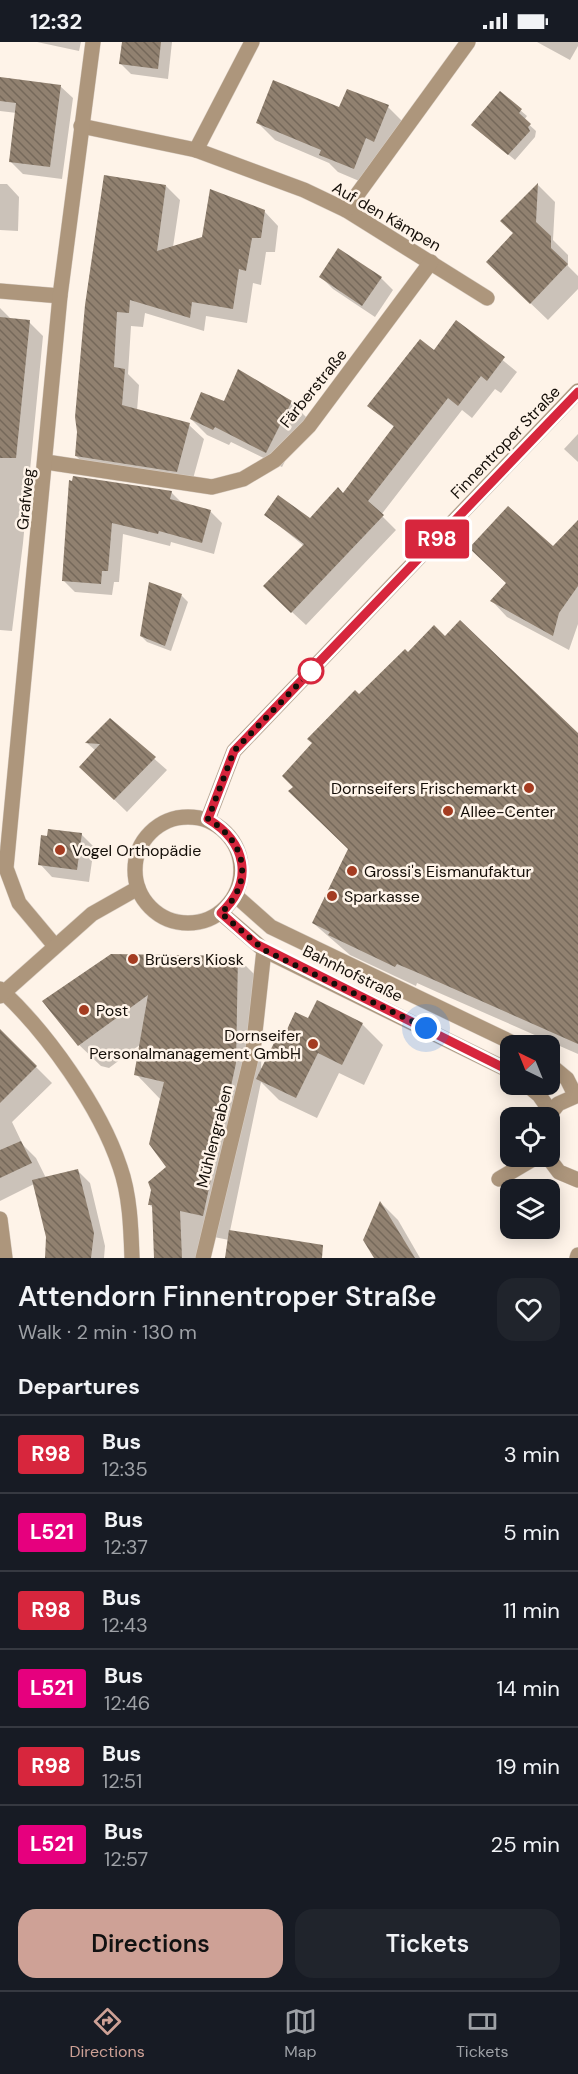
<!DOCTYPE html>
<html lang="en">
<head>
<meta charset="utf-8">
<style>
  body { margin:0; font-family:"DM Sans",sans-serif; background:#20242c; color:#f1f3f6; height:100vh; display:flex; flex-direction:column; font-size:22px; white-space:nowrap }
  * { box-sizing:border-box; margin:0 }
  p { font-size:20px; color:#9ea1a6 }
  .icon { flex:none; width:33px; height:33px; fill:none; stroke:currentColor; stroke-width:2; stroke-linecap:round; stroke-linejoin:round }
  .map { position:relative; height:1216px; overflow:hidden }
  .details { display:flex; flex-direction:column; background:#171b24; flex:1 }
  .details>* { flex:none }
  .badge { padding:0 12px; border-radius:4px; font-size:21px; line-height:39px }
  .needle { width:39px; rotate:317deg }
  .fabs { position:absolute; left:500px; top:993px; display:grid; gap:12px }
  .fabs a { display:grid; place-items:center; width:60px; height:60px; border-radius:12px; background:#171b24; box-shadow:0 3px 15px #0003; font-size:30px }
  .you { position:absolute; width:30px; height:30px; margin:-15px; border:4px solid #fff; border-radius:50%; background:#1a73e8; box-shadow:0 0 0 9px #1a73e833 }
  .map>.badge { position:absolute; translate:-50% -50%; box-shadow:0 0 0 3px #fff }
  h2 { padding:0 18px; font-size:22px; line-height:54px }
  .round { display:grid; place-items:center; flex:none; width:63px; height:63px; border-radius:18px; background:#20242c }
  .head { display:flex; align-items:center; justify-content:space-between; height:102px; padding:0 18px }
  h1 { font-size:28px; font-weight:600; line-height:45px }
  .primary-button { display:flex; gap:12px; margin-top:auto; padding:12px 18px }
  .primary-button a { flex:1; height:69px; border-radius:18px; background:#cea196; color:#111; font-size:24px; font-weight:600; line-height:69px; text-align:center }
  .primary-button a+a { background:#20242c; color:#f1f3f6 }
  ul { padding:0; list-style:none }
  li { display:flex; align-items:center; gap:18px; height:78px; padding:0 18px; border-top:2px solid #363941 }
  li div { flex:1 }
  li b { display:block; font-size:22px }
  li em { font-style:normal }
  li .badge { min-width:66px; font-weight:700; text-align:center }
  .status { display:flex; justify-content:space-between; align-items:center; height:42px; padding:0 30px; background:#171b24; direction:ltr }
  .status svg { height:16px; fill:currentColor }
  .tabs { display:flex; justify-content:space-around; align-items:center; height:84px; border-top:2px solid #363941; background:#171b24; font-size:16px; color:#9ea1a6 }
  .tabs a { display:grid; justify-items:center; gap:3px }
  .tabs .current { color:#cea196 }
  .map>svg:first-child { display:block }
  .shadow { fill:#0003 }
  .building { fill:url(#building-back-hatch) }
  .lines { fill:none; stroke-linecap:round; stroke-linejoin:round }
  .service-casing { stroke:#d9cec4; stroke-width:16 }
  .minor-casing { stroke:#d9cec4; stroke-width:16 }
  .tertiary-casing { stroke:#d9cec4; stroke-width:16 }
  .service { stroke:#ad967c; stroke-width:15 }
  .minor { stroke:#ad967c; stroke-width:15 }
  .tertiary { stroke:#ad967c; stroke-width:15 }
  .line-casing { stroke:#fff; stroke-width:14 }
  .line { stroke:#d7263d; stroke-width:9 }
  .walk { stroke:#140e08; stroke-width:6; stroke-dasharray:0 10.8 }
  .stop-dot { fill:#fff; stroke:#d7263d; stroke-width:3 }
  .poi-dot { fill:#a43c21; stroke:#fef3e8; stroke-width:2 }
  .labels { text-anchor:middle; stroke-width:5; stroke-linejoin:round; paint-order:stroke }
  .street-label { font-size:16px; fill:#140e08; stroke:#fef3e8 }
  .poi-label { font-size:16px; fill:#140e08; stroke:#fef3e8; text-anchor:start }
</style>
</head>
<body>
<div class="status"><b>12:32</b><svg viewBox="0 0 49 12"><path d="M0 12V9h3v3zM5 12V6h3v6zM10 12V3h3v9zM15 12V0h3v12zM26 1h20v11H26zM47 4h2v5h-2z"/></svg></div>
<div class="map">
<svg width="578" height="1216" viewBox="0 0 578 1216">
  <defs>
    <pattern id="building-back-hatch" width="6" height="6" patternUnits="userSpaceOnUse" patternTransform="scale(1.5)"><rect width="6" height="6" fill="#918170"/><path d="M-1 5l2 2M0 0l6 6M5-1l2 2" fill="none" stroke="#75685a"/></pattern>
  </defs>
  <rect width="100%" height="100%" fill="#fef3e8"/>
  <g class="shadow">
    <path d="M37 0H81L79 9Z"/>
    <path d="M124 0H172L168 37 131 32 121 22Z"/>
    <path d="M537 0H578V4L570 18Z"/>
    <path d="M0 36 60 44 73 56 62 137 23 132 10 119 17 71 0 69Z"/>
    <path d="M500 51 527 74 524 78 536 89 535 95 515 118 479 89Z"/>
    <path d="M388 65 405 82 371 144 338 130 329 121 275 98 258 81 340 67Z"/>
    <path d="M0 142H7L19 155 18 189 0 188Z"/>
    <path d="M538 143 555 160 553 198 568 213V224L578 234V247L548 278 505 237 514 191Z"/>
    <path d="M166 144 180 158 173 205 203 196 264 169 278 184 275 210H266L261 243 253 241 247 281 206 274 204 289 145 271 143 285 131 284 128 332 139 343 137 369 189 383 204 397 191 444 91 428 76 414 86 263Z"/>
    <path d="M321 235 381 236 393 248 375 275 333 247Z"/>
    <path d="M0 266 12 278 29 280 43 294 23 501 12 589 0 588Z"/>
    <path d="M457 280 517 330 501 351 495 347 472 376 462 368 381 473 396 488 306 583 278 557 304 504 266 473 310 478 343 453 395 386 369 364 434 310Z"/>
    <path d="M291 360 307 376 282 425 231 400 229 403 207 393 191 377 225 361Z"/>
    <path d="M578 392V420L564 407Z"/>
    <path d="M70 440 171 450 183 462 210 469 222 481 214 512 171 500 170 504 123 492 119 540H114L112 553 75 550 63 538Z"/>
    <path d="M578 480V582L569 608 507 575 492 559 553 506Z"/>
    <path d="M150 542 182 554 188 560 171 609 147 600 141 594Z"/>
    <path d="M445 596 578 693V1012L437 950 417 941 416 944 350 913 313 881 350 807 359 654 408 612Z"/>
    <path d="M110 678 167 728 127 770 93 737 96 709 87 701Z"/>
    <path d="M81 792 94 805 89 840 52 835 40 822Z"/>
    <path d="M238 916 263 941 261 1031 285 995 309 978 362 982 383 1003 364 1043 339 1031 317 1076 279 1058 261 1040 230 1189 282 1198 300 1216H226L229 1198 204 1193 206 1216H156L154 1167 149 1162 168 1125 161 1058 136 1032 141 1002 109 1026 101 1024 75 999 45 959Z"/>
    <path d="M5 994 52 1041 12 1080 23 1103 36 1116 46 1136 77 1128 90 1141 105 1204 104 1216H46L48 1195 34 1142 0 1159V999Z"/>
    <path d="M381 1161 398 1178 420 1216H376L365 1198Z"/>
  </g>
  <g class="building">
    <path d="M122 0H161L158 27 119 22Z"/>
    <path d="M0 35 61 43 50 125 9 120 16 61 0 59Z"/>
    <path d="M273 38 339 65 347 47 389 63 374 100 366 96 354 127 319 113 321 108 256 81Z"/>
    <path d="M500 49 522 67 519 71 531 82 528 85 530 89 508 113 471 83Z"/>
    <path d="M104 133 166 143 157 209 202 195 210 147 265 168 261 196H252L246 229 239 227 233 267 192 260 190 276 130 258 129 271 117 270 114 325 125 327 122 363 190 381 177 430 75 414 77 390 75 375 85 263Z"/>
    <path d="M538 141 536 180 551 194V206L568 222 530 262 486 220 513 191 500 179Z"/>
    <path d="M338 206 382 235 362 264 319 235Z"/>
    <path d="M0 275 30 278 16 416H0Z"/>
    <path d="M456 278 505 315 487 339 481 334 458 364 448 356 368 459 384 473 291 571 263 544 304 502 264 473 278 453 310 476 338 445 343 451 394 384 367 364 420 297 434 308Z"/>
    <path d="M238 327 292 359 266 411 215 385 213 388 190 377 201 350 224 359Z"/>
    <path d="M73 434 172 449 170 457 211 468 202 501 159 489 158 492 112 481 108 529H102L101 542 62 539 69 438 72 439Z"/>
    <path d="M508 464 553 504 578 478V544L559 571 553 594 490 559 506 541 469 506Z"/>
    <path d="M149 540 182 552 165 604 140 594Z"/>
    <path d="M460 578 578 691V1002L416 930 397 922 395 925 328 893 330 890 312 881 348 807 288 749 293 745 282 734 312 701 307 697 355 648 359 652 405 607 408 610 434 583 445 594Z"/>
    <path d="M110 676 156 715 114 758 79 725 100 702 85 701Z"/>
    <path d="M48 787 82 791 77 828 38 823 41 793 47 794Z"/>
    <path d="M111 912 238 914 236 1021 203 1174 180 1169 182 1216H154L152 1163H148L151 1148 148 1140 166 1125 149 1102 164 1040 134 1033 148 953 78 1004 42 959Z"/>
    <path d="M317 958 363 981 342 1023 318 1011 296 1056 256 1037 278 993 284 994 295 970 308 976Z"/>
    <path d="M0 987 37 1024 0 1061Z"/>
    <path d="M21 1099 32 1121 0 1136V1108Z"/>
    <path d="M78 1127 94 1191 91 1216H45L46 1195 32 1138Z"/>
    <path d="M380 1159 415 1216H374L363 1198Z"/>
    <path d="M229 1188 323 1203 322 1216H225Z"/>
  </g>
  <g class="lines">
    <defs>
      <path id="service" d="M499 1137 538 1114"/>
      <g id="minor">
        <path d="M81 84 196 108 304 148 346 168 487 256"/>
        <path d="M196 108 252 0"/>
        <path d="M346 168 468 0"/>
        <path d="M0 249 60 254"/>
        <path d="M46 420 212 445 243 437 275 418 309 384 431 220"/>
        <path d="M55 904 19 861 6 826 60 254 93 0"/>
        <path d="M0 947C47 990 100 1065 120 1125 130 1153 131 1187 132 1216"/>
        <path d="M0 954 92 872 138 846"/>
        <path d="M0 1177 5 1216"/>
        <path d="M203 1216 253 1008 264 908"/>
      </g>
      <g id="tertiary">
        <circle cx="188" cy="828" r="53"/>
        <path d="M208 777 234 709 578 349"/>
        <path d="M236 854 271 885 519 1004"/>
        <path d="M221 871 264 908 510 1029"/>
        <path d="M549 1022 567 1037 575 1053"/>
        <path d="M526 1042 539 1053 551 1070"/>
        <path d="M547 1076 558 1062 578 1053"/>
        <path d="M547 1114 559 1130 578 1138"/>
        <path d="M577 1216 578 1213"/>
      </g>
    </defs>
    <use href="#service" class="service-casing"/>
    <use href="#minor" class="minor-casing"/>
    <use href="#tertiary" class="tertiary-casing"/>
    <use href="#service" class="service"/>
    <use href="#minor" class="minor"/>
    <use href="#tertiary" class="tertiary"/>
  </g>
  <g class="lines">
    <defs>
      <path id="line" d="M510 1029 256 902 221 871C255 839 246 800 208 777L234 709 578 350"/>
    </defs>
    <use href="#line" class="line-casing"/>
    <use href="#line" class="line"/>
    <path class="walk" d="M311 629 234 709 208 777C246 800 255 839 221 871L264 908 426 986"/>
  </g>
  <circle class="stop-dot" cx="311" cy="629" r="12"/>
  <g class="poi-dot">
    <circle cx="529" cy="746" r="6"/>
    <circle cx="448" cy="769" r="6"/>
    <circle cx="60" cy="808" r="6"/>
    <circle cx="352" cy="829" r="6"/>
    <circle cx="332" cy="854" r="6"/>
    <circle cx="133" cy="917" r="6"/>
    <circle cx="84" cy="968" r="6"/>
    <circle cx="313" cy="1002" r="6"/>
  </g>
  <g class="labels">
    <g class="street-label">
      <text transform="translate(387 174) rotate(30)" y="6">Auf den Kämpen</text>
      <text transform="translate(313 346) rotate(-51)" y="6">Färberstraße</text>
      <text transform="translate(505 400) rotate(-46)" y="6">Finnentroper Straße</text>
      <text transform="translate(25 457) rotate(-84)" y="6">Grafweg</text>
      <text transform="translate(353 931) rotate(26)" y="6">Bahnhofstraße</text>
      <text transform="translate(214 1094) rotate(-76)" y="6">Mühlengraben</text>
    </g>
    <g class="poi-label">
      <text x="517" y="752" text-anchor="end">Dornseifers Frischemarkt</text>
      <text x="460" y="775">Allee-Center</text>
      <text x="72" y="814">Vogel Orthopädie</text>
      <text x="364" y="835">Grossi's Eismanufaktur</text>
      <text x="344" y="860">Sparkasse</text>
      <text x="145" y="923">Brüsers Kiosk</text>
      <text x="96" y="974">Post</text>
      <text x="301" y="999" text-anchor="end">Dornseifer<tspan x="301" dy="18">Personalmanagement GmbH</tspan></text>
    </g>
  </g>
</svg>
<div class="fabs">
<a><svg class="needle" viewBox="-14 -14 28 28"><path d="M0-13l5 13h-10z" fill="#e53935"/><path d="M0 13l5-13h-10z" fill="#9ea1a6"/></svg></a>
<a><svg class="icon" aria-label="locate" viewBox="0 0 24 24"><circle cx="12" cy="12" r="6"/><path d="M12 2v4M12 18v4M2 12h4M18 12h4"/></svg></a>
<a><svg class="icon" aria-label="layers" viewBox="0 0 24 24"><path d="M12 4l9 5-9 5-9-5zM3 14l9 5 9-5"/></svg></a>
</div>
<div class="you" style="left:426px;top:986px"></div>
<b class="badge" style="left:437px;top:497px;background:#d7263d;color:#fff">R98</b>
</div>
<section class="details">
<div class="head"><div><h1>Attendorn Finnentroper Straße</h1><p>Walk · 2 min · 130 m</p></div><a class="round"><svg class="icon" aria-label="heart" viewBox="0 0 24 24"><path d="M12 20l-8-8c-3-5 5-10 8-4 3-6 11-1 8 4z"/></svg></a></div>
<h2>Departures</h2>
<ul>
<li><span class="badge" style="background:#d7263d;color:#fff">R98</span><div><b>Bus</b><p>12:35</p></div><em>3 min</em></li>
<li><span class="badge" style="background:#e6007e;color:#fff">L521</span><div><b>Bus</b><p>12:37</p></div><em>5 min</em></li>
<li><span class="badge" style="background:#d7263d;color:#fff">R98</span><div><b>Bus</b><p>12:43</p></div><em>11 min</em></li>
<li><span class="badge" style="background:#e6007e;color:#fff">L521</span><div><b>Bus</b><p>12:46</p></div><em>14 min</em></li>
<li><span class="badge" style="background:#d7263d;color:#fff">R98</span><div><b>Bus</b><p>12:51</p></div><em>19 min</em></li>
<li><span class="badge" style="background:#e6007e;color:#fff">L521</span><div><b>Bus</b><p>12:57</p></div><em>25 min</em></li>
</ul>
<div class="primary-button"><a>Directions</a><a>Tickets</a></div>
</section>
<nav class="tabs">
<a class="current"><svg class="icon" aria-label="directions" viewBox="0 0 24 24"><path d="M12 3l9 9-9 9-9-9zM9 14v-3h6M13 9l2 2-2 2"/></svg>Directions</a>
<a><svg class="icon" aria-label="map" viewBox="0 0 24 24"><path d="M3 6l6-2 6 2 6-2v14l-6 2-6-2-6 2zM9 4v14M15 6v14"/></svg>Map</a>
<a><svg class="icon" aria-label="tickets" viewBox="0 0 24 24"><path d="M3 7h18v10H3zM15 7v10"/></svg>Tickets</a>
</nav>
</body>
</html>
